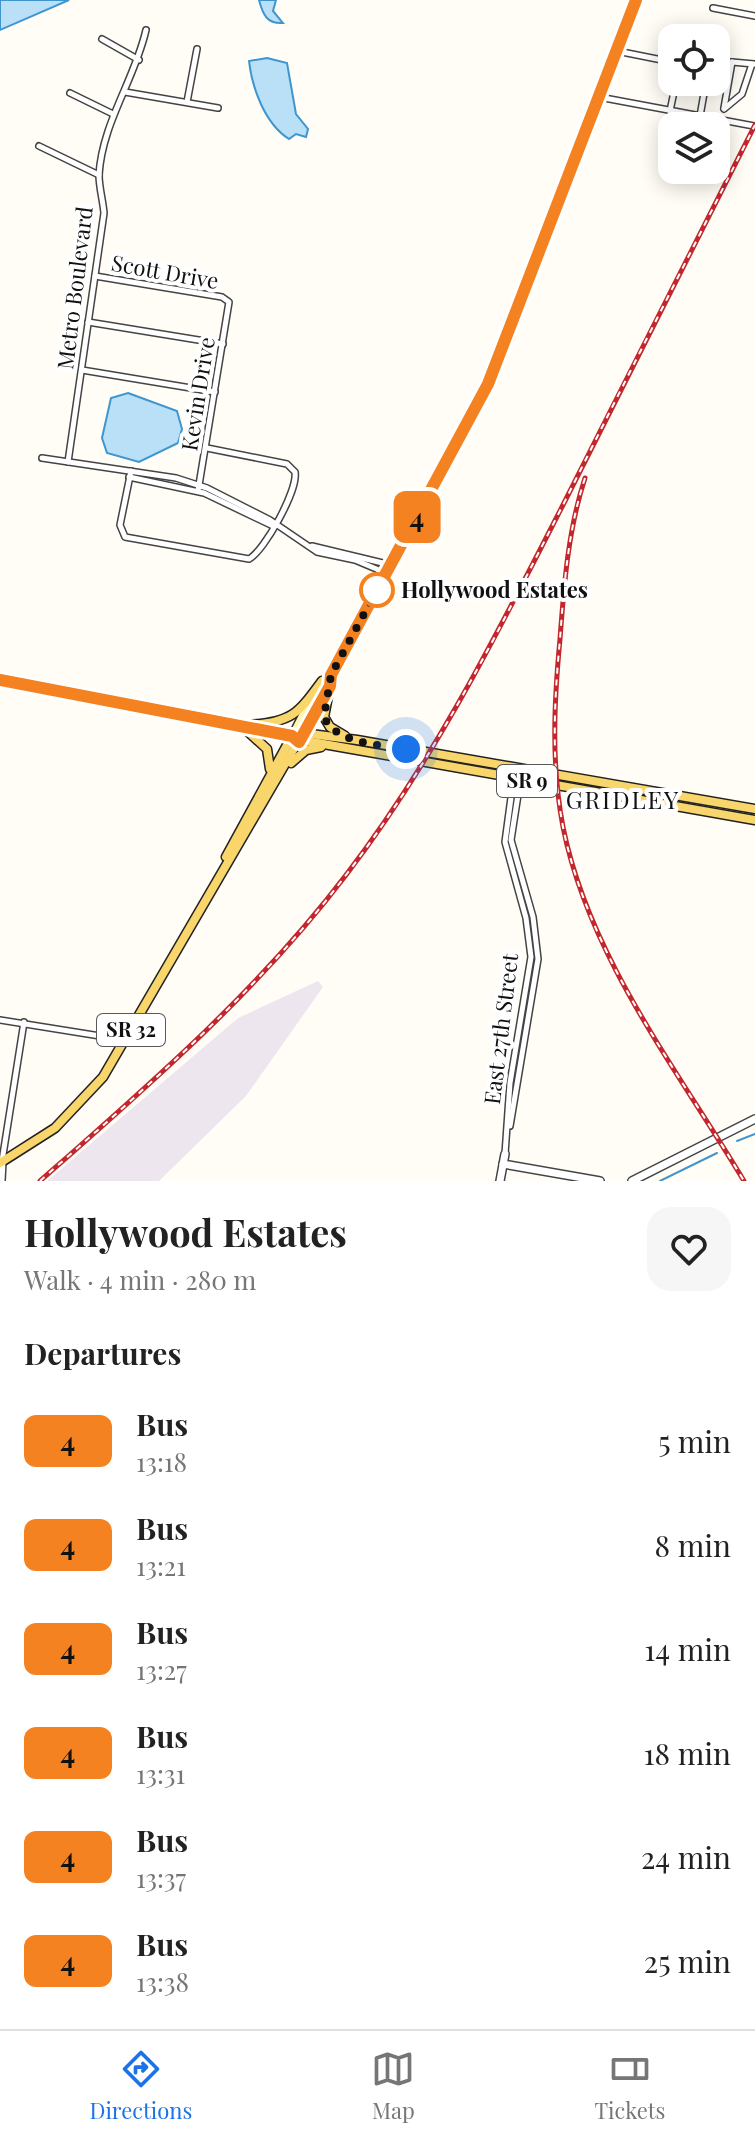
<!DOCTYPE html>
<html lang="en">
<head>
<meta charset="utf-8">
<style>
  body { margin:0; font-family:"Playfair Display",serif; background:#f6f6f6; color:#222; height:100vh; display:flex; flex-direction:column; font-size:30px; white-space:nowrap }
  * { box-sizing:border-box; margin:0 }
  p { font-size:26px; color:#767676 }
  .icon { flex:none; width:44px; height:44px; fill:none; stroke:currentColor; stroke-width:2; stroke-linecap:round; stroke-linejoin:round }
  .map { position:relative; height:1181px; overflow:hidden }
  .drawer { display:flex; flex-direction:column; background:#fff; flex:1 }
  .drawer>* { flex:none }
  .badge { padding:0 16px; border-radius:12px; font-size:28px; line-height:52px }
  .controls { position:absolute; left:658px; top:24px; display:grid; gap:16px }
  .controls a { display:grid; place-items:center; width:72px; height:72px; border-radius:16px; background:#fff; box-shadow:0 4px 20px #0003; font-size:40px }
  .you { position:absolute; width:40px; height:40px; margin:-20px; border:6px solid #fff; border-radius:50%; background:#1a73e8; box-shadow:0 0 0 12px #1a73e833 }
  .map>.badge { position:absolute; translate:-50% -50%; box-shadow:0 0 0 4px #fff }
  h2 { padding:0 24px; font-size:30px; line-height:72px }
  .round { display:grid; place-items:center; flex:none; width:84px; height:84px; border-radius:24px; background:#f6f6f6 }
  .overview { display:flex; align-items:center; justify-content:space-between; height:136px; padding:0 24px }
  h1 { font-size:38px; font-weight:700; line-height:60px }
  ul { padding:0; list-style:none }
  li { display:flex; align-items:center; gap:24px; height:104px; padding:0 24px }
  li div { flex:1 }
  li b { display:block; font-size:30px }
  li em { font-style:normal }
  li .badge { min-width:88px; font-weight:700; text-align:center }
  .menu { display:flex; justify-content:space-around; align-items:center; height:112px; border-top:2px solid #e0e0e0; background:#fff; font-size:22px; color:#767676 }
  .menu a { display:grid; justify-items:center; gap:4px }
  .menu .selected { color:#1a73e8 }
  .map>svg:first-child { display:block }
  .industrial { fill:#eee6ef }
  .water { fill:#b9e0f7; stroke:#3f96cf; stroke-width:2 }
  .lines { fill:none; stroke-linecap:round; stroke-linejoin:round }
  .stream { stroke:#3f96cf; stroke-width:2 }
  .minor-casing { stroke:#444; stroke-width:8 }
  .tertiary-casing { stroke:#444; stroke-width:10 }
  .secondary-casing { stroke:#333; stroke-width:10 }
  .primary-casing { stroke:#222; stroke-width:11 }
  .minor { stroke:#fff; stroke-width:5 }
  .tertiary { stroke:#fff; stroke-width:7 }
  .secondary { stroke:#fff6b0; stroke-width:7 }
  .primary { stroke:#f9d66b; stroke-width:8 }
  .rail-casing { stroke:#c4262e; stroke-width:5 }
  .rail { stroke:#fff; stroke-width:2; stroke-dasharray:6; stroke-linecap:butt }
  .line-casing { stroke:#fff; stroke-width:18 }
  .line { stroke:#f58220; stroke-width:12 }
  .walk { stroke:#111; stroke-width:8; stroke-dasharray:0 14.4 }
  .stop-dot { fill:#fff; stroke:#f58220; stroke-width:4 }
  .labels { text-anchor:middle; stroke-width:8; stroke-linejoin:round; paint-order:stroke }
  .shield { fill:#fff; stroke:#585858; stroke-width:2 }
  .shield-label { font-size:20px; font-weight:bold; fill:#111 }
  .street-label { font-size:22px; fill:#111; stroke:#fff }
  .stop-label { font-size:22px; font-weight:bold; fill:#111; stroke:#fff; text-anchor:start }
  .neighbourhood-label { font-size:24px; letter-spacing:2px; fill:#111; stroke:#fff }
</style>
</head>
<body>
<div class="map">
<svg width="755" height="1181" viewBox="0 0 755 1181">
  <rect width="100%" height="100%" fill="#fffdf5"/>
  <path class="industrial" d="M318 981 323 987 246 1096 159 1181H47L238 1018Z"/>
  <g class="water">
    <path d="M0 0H69L0 30Z"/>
    <path d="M259 0H276L273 11 283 23C267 24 263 15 259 0Z"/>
    <path d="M267 58 287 63 296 114 308 129 306 137 296 134 289 139C265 124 252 88 249 61Z"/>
    <path d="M128 393 177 411 182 429 178 443 139 462 107 453 102 438 111 398Z"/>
  </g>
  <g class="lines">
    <g class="stream">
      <path d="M737 1141 755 1134"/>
      <path d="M660 1181 717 1153"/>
    </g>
    <defs>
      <g id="minor">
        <path d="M713 8 755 16"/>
        <path d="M102 39 139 60"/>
        <path d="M617 51 672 62"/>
        <path d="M716 64 732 62 754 64"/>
        <path d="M125 92 218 108"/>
        <path d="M70 93 113 114"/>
        <path d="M599 97 754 126"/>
        <path d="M187 102 197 49"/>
        <path d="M724 108 732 62"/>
        <path d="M724 109 742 94 752 64"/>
        <path d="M670 111 676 82"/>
        <path d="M700 116 706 82"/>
        <path d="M39 146 99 175"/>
        <path d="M95 276 222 297 229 302 198 491"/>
        <path d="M88 322 223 344"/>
        <path d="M82 370 215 392"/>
        <path d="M42 458 176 478 207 488 270 520 317 552 355 560 386 573"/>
        <path d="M68 462 104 213C103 201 99 187 99 175 102 123 135 79 146 30"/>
        <path d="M131 471 120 525 125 537 249 559C265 550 298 490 295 472L287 464 207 448"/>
        <path d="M129 477 204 493 273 526"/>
        <path d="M312 546 391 565"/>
        <path d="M0 1020 125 1040"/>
        <path d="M510 1126 538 959 533 917 511 840 522 769"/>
        <path d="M505 1154 510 1083 531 957 526 918 505 842 515 768"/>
        <path d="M2 1161 24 1022"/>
      </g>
      <g id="tertiary">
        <path d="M503 1164 600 1181"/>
        <path d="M1 1181 2 1162"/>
        <path d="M500 1181 505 1154"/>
        <path d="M632 1181 755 1119"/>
      </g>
      <g id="secondary">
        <path d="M303 733 330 686 331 675 488 384 635 0"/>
        <path d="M292 736 312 697"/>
      </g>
      <g id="primary">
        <path d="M0 680 292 736 303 733 357 740 755 809"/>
        <path d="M330 686 324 717 330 727 345 736"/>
        <path d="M250 725C293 721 297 715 322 681"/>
        <path d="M245 729 267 749 270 769"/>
        <path d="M295 739 755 820"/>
        <path d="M291 763 306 750 321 747"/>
        <path d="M226 857 292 736"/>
        <path d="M0 1163 55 1128 103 1077 303 733"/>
      </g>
    </defs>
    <use href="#minor" class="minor-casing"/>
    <use href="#tertiary" class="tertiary-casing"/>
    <use href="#secondary" class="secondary-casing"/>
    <use href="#primary" class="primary-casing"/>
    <use href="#minor" class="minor"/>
    <use href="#tertiary" class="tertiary"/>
    <use href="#secondary" class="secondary"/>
    <use href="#primary" class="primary"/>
    <defs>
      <g id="rail">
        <path d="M585 478C568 530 564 585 560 639 554 702 551 764 563 827 589 957 677 1069 744 1181"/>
        <path d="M40 1181C149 1085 258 991 346 875 435 759 499 630 565 501 628 375 692 250 755 125"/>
      </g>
    </defs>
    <use href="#rail" class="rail-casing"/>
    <use href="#rail" class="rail"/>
  </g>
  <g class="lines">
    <defs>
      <path id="line" d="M0 680 266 731 292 736 299 742 330 686 331 675 488 384 636 0"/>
    </defs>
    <use href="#line" class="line-casing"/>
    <use href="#line" class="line"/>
    <path class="walk" d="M377 590 331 675 324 717C336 744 381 745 406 749"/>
  </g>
  <circle class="stop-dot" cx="377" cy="590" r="16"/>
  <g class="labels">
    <g class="shield">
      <rect x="497" y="765" width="60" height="32" rx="6"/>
      <rect x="97" y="1014" width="68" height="32" rx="6"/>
    </g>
    <g class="shield-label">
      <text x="527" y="788">SR 9</text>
      <text x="131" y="1037">SR 32</text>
    </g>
    <g class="street-label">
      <text transform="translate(165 272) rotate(10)" y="8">Scott Drive</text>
      <text transform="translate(75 288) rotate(-83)" y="8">Metro Boulevard</text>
      <text transform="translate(198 394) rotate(-81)" y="8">Kevin Drive</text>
      <text transform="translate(501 1029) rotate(-83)" y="8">East 27th Street</text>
    </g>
    <g class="stop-label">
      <text x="401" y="598">Hollywood Estates</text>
    </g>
    <g class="neighbourhood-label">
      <text x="623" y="809">GRIDLEY</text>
    </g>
  </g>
</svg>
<div class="controls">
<a><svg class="icon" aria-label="locate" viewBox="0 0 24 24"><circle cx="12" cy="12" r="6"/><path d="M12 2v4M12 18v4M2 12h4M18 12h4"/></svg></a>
<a><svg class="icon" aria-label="layers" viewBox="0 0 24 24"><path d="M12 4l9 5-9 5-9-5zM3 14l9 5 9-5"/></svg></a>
</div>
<div class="you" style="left:406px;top:749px"></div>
<b class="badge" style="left:417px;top:517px;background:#f58220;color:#111">4</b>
</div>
<section class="drawer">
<div class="overview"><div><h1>Hollywood Estates</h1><p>Walk · 4 min · 280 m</p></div><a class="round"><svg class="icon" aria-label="heart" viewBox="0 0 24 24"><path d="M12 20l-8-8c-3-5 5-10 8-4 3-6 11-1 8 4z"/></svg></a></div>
<h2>Departures</h2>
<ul>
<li><span class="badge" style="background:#f58220;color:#111">4</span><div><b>Bus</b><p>13:18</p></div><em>5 min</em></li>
<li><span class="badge" style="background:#f58220;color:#111">4</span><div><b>Bus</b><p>13:21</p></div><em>8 min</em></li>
<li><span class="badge" style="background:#f58220;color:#111">4</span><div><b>Bus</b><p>13:27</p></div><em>14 min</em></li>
<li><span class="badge" style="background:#f58220;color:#111">4</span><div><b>Bus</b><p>13:31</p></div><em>18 min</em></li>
<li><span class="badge" style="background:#f58220;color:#111">4</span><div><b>Bus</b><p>13:37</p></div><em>24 min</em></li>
<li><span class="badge" style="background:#f58220;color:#111">4</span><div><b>Bus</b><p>13:38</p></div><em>25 min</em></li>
</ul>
</section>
<nav class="menu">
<a class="selected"><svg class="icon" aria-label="directions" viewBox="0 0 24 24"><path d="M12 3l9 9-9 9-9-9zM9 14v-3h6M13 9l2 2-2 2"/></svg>Directions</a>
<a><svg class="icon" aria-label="map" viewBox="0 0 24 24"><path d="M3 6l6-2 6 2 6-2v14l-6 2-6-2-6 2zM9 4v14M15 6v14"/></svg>Map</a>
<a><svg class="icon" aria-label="tickets" viewBox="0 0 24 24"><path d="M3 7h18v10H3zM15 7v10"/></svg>Tickets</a>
</nav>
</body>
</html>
